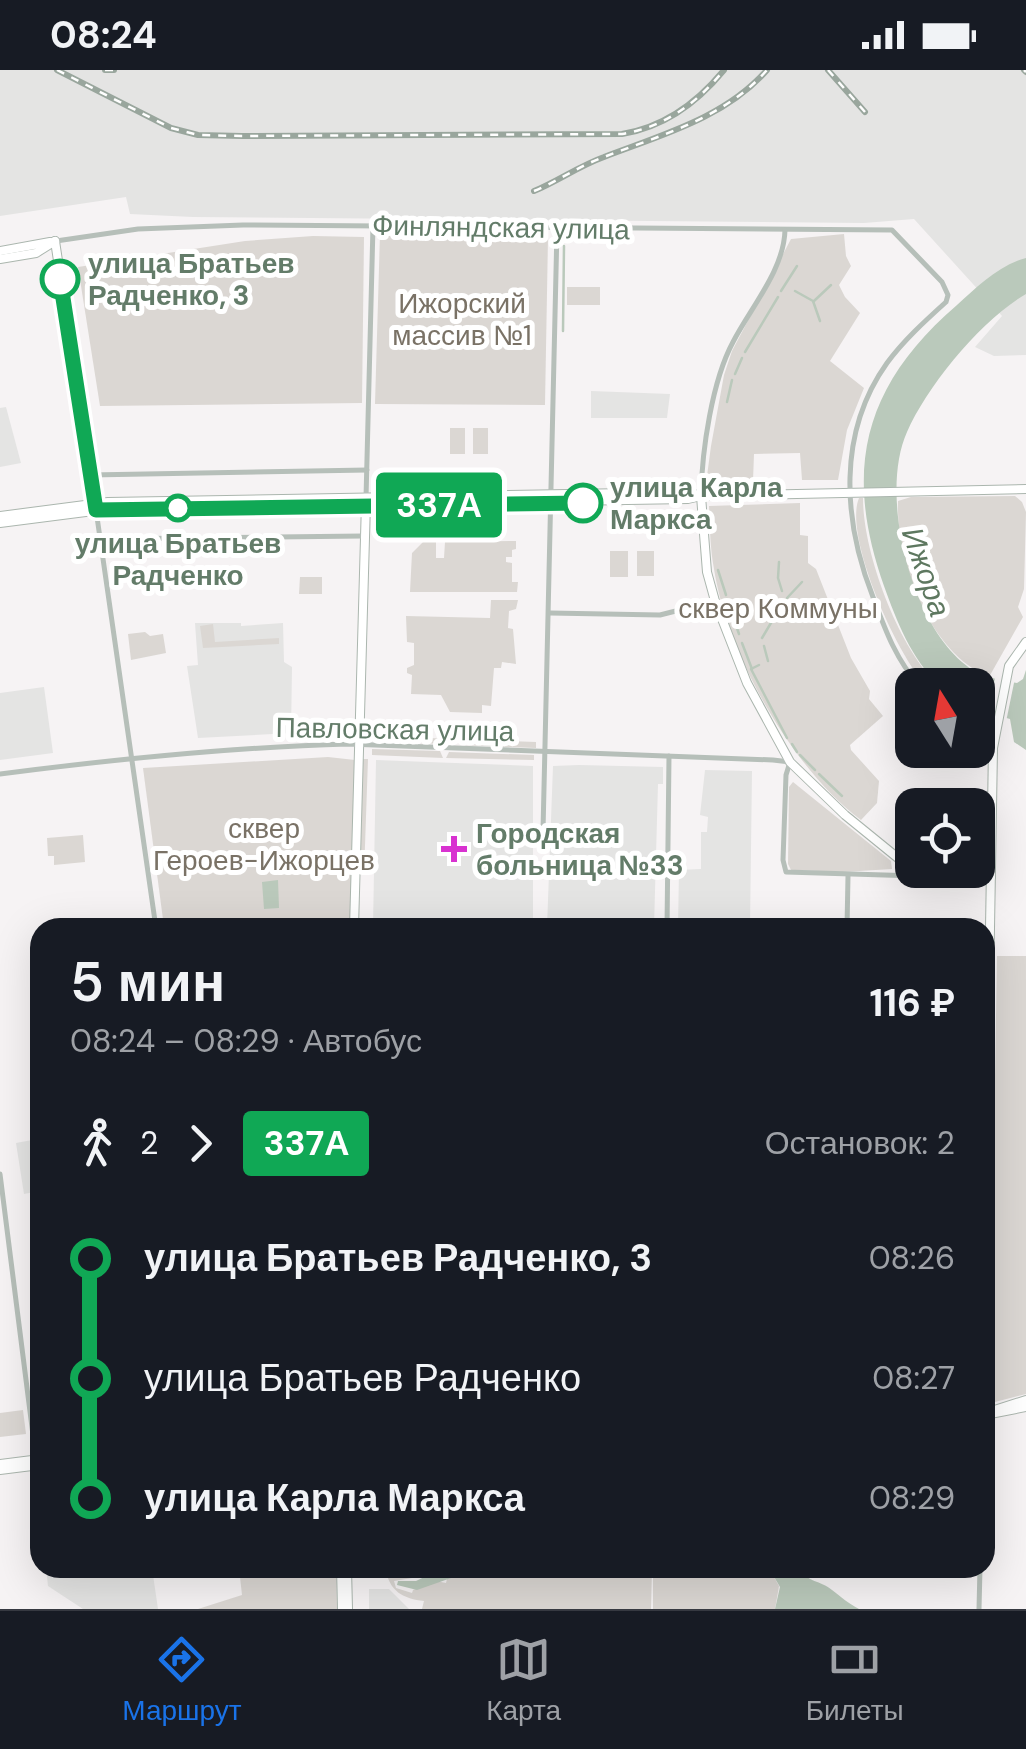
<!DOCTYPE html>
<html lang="ru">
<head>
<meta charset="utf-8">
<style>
  body { margin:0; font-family:"DM Sans",sans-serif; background:#242831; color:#f1f3f6; height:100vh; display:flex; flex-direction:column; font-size:38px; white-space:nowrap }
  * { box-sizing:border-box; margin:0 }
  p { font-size:32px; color:#9ea1a6 }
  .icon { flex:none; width:55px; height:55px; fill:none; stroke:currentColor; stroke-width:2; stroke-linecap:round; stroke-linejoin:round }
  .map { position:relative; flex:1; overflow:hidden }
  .sheet { position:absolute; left:30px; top:848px; width:965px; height:660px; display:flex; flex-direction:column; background:#171b24; border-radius:30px; box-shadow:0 10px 40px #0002 }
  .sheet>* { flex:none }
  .badge { padding:0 20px; border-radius:8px; font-size:35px; line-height:65px }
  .needle { width:65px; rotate:349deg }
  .controls { position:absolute; left:895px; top:598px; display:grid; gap:20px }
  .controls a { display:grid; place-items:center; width:100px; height:100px; border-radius:20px; background:#171b24; box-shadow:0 10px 40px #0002; font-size:50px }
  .map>.badge { position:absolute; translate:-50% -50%; box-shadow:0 0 0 5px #fff }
  .legs { display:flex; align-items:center; gap:15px; height:110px; padding:0 40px; font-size:32px }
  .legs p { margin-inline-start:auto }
  .headline { display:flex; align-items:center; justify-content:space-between; height:170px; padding:0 40px }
  h1 { font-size:55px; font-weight:600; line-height:75px }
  ul { padding:0 40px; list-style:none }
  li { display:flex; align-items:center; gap:35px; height:120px; font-size:38px }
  li i { display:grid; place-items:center; width:15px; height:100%; margin:0 12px; background:currentColor }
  li i::after { content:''; width:25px; height:25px; margin:-12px; border:8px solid; border-radius:50%; background:#171b24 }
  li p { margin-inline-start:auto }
  li:first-child i { background:linear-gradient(#0000 50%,currentColor 0) }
  li:last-child i { background:linear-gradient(currentColor 50%,#0000 0) }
  .status { display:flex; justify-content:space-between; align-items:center; height:70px; padding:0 50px; background:#171b24; direction:ltr }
  .status svg { height:28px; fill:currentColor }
  .menu { display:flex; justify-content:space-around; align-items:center; height:140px; border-top:2px solid #363941; background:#171b24; font-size:28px; color:#9ea1a6 }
  .menu a { display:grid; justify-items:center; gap:5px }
  .menu .selected { color:#1a73e8 }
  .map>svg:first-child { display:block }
  .built { fill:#e4e4e3 }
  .green { fill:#dbd7d3 }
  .water { fill:#bac9bb }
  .pier { fill:#f6f3f4 }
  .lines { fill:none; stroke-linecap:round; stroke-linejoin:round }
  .stream { stroke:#bac9bb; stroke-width:2.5 }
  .secondary-casing { stroke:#abb6ae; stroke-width:10 }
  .street { stroke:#b6bfb9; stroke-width:5 }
  .secondary { stroke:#fff; stroke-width:8 }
  .rail-casing { stroke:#99a69d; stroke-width:6 }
  .rail { stroke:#fff; stroke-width:2.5; stroke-dasharray:8; stroke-linecap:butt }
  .line-1-casing { stroke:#fff; stroke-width:22 }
  .line-1 { stroke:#10a855; stroke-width:15 }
  .stop-1-dot { fill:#fff; stroke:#10a855; stroke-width:5 }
  .poi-dot { fill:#d832d0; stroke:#fff; stroke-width:4 }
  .labels { text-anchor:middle; stroke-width:10; stroke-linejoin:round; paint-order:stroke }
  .street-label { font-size:28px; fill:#637c69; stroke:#fff }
  .stop-label { font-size:28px; font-weight:bold; fill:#637c69; stroke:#fff; text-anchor:start }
  .park-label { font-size:28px; fill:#7a7266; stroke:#fff }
  .poi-label { font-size:28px; font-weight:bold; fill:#637c69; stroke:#fff; text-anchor:start }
  .water-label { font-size:30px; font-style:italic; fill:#5e7860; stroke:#fff }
</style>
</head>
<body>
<div class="status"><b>08:24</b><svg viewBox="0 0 49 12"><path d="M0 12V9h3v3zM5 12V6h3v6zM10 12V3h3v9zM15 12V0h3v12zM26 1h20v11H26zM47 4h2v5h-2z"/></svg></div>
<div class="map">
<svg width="1026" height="1539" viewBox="0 0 1026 1539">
  <rect width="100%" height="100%" fill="#f6f3f4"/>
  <g class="built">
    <path d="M0 0H1026V285L994 286 975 277 1002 246 914 149 864 153 193 147 130 144 126 127 0 146Z"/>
    <path d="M591 321 670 324 667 348H591Z"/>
    <path d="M6 337 21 393 0 397V338Z"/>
    <path d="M195 553H241V556L283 553 284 592 292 597 291 663 198 668 187 596 198 595Z"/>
    <path d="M44 617 53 683 0 690V623Z"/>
    <path d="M376 690 533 696V857H373Z"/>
    <path d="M579 695 663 697V714H658L654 857H547L553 696Z"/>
    <path d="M705 700 752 701 750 857H678L679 800 701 799V762H707L708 747 700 745Z"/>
    <path d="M40 1063V1121L24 1124 16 1073 32 1070Z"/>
    <path d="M46 1498H152L158 1539H83L48 1516Z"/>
    <path d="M369 1519H389L409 1539H369Z"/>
  </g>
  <g class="green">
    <path d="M380 164 548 167 545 335 375 334Z"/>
    <path d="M844 164 846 186 851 196 839 215 845 227 860 243 830 291 864 318 847 360 838 410H802L800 383 754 384 753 411 711 412 707 406 711 376 724 305 732 281 791 169Z"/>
    <path d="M313 166 364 167 362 333 100 336 78 197 245 171Z"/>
    <rect x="567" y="217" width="33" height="18"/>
    <rect x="450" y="358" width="15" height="26"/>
    <rect x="473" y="358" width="15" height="26"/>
    <path d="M1015 426 1022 432 1026 442 1024 519 1018 537 1023 547 989 607C929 582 896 492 898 431L911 427Z"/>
    <path d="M859 428H863C863 483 898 577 938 615H926C898 587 843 466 859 428Z"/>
    <path d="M800 433V465L808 466V493L816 499 851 588 870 621 869 629 883 646 850 675 851 680 879 711 877 733 861 750C792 699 727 583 714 499 710 478 710 457 709 436Z"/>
    <path d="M516 471V479L512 480V487H506V492L512 493V512H518L517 522H410L412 483 423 472H436V488H444L445 472Z"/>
    <rect x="610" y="481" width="18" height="26"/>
    <rect x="637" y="481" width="17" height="25"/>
    <path d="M300 507H322V524H299Z"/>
    <path d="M491 530H518L516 539 509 541 508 558 513 559 516 594 502 592 501 598H494L491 636 482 635V643L450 642 441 625 411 624 412 605 407 603V598L414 595V573L407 572 406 546 490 548Z"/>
    <path d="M213 554 215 572 279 568V574L203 578 200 556Z"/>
    <path d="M145 562 150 566 163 564 166 583 131 590 128 564Z"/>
    <path d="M372 666 455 669 453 674 372 672Z"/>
    <path d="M459 669 536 672V678L461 675Z"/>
    <path d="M372 679 440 681 443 688 372 685Z"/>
    <path d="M449 682 534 685V690L446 688Z"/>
    <path d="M328 687 355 690 350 857H164L143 698Z"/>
    <path d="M363 689H368L364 805H360Z"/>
    <path d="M793 712 891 791 892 799 843 802 791 800 788 794 789 717Z"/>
    <path d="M83 765 85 792 54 795V786H48L47 768Z"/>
    <path d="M997 886H1026V1324L995 1332 989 1325 990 1317 994 1316V1307H990Z"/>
    <path d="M23 1340 26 1364 0 1367V1343Z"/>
    <path d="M239 1498H336L337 1539H198L242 1525Z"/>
    <path d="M386 1498H433L412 1508 394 1511 396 1518 412 1523 413 1520 436 1511 446 1513 447 1509 470 1501 471 1498H652L651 1539H422L424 1531C404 1529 388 1521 386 1498Z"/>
    <path d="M653 1498H769L779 1516 775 1539H653Z"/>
  </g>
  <g class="water">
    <path d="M1026 188V224C982 249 927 316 907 362 878 426 912 562 973 600 986 608 1002 610 1017 613L1023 609 1026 600V680L1014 672 1010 649 978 640V615H939C911 588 897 552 884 516 843 400 863 316 957 235 977 217 999 195 1026 188Z"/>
    <path d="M278 810 279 838 264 839 262 812Z"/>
    <path d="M443 1498H471V1501L417 1520 397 1515 398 1511H416Z"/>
    <path d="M769 1498H799C808 1513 820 1510 832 1520 841 1527 848 1533 859 1539H775L780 1517Z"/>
  </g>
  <path class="pier" d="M996 603 1015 608 1006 652 987 648Z"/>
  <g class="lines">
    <g class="stream">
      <path d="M781 221 797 196"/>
      <path d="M795 221 813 231 820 251"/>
      <path d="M814 231 831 215"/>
      <path d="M563 261 564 176"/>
      <path d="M745 282 778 227"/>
      <path d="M735 304 742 288"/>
      <path d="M727 332 732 310"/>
      <path d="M779 492 778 508 782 521"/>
      <path d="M718 500 726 525"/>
      <path d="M787 528 802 512"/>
      <path d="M727 529 739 564"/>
      <path d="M762 568 784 531"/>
      <path d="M742 573 752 599"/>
      <path d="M764 576 768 591"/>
      <path d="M759 595 751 599 787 668"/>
      <path d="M792 674 797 682"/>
      <path d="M800 685 815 700"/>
      <path d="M819 704 842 726"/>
    </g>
    <defs>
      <g id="secondary">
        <path d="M55 171 95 434"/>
        <path d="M0 181 50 172"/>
        <path d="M0 189 36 183 55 171"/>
        <path d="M701 426 707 502 715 531 747 613 790 692 845 745 920 806 991 807"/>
        <path d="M0 446 108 432 688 422 701 426"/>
        <path d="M0 453 109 439 688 429 701 426 1026 419"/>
        <path d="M354 858 366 432"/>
        <path d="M985 1158 993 678 1009 596 1026 572"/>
        <path d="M985 1343 1026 1330"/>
        <path d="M985 1345 1026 1337"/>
        <path d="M0 1394 40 1389"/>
        <path d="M0 1400 40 1395"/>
        <path d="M341 1498 342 1539"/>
        <path d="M347 1498 348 1539"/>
      </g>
    </defs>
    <use href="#secondary" class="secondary-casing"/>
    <g class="street">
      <path d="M56 171 138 159 243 155 892 160 942 212 948 225 946 232C925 251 904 270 887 293 837 363 843 451 873 527 885 559 896 590 919 615"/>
      <path d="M90 405 367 400"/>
      <path d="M701 425C702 380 712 311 733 272 751 237 784 200 785 160"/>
      <path d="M366 428 373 156"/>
      <path d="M96 440 156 858"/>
      <path d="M101 469 363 466"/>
      <path d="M550 543 660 545 715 531"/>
      <path d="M978 656 995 662"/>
      <path d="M0 704C116 689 231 677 348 674L773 690 790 692 786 705 783 790 786 802 917 806"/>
      <path d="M543 761 557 159"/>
      <path d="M667 858 669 686"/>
      <path d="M847 858 848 806"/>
      <path d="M0 1104 36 1389"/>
      <path d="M979 1539 980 1498"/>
    </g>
    <use href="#secondary" class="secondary"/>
    <defs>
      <g id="rail">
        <path d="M57 0 171 58 198 65 242 66 622 64C665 57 697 33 724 0"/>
        <path d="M105 0H114"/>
        <path d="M828 0 865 42"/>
        <path d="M1024 0 1026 2"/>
        <path d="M534 121C558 111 579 96 604 87 661 65 725 48 767 0"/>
      </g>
    </defs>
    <use href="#rail" class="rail-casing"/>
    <use href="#rail" class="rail"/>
  </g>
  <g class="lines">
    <defs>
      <path id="line-1" d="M60 209 96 440 583 433"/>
    </defs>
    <use href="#line-1" class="line-1-casing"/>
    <use href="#line-1" class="line-1"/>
  </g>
  <g class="stop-1-dot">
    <circle cx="60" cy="209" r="18"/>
    <circle cx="583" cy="433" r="18"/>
    <circle cx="178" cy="438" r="12"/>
  </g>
  <path class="poi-dot" d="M449 764h10v10h10v10h-10v10h-10v-10h-10v-10h10z"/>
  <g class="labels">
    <g class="street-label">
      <text transform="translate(501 157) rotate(1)" y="10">Финляндская улица</text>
      <text transform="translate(395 659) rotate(1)" y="10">Павловская улица</text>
    </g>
    <g class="stop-label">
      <text x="88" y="203">улица Братьев<tspan x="88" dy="32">Радченко, 3</tspan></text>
      <text x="610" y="427">улица Карла<tspan x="610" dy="32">Маркса</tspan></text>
      <text x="178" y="483" text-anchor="middle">улица Братьев<tspan x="178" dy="32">Радченко</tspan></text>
    </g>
    <g class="park-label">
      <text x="462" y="243">Ижорский<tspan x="462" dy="32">массив №1</tspan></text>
      <text x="778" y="548">сквер Коммуны</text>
      <text x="264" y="768">сквер<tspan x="264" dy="32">Героев-Ижорцев</tspan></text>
    </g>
    <g class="poi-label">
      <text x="476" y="773">Городская<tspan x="476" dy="32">больница №33</tspan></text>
    </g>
    <g class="water-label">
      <text transform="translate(926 502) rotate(71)" y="10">Ижора</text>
    </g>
  </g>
</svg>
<div class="controls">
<a><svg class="needle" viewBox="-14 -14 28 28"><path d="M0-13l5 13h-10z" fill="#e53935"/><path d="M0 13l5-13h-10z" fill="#9ea1a6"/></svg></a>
<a><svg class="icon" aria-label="locate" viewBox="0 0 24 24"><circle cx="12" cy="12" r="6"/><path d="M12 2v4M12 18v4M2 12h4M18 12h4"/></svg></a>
</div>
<b class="badge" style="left:439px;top:435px;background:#10a855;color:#fff">337А</b>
<section class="sheet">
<div class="headline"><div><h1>5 мин</h1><p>08:24 – 08:29 · Автобус</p></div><b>116 ₽</b></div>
<div class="legs"><svg class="icon" aria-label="walk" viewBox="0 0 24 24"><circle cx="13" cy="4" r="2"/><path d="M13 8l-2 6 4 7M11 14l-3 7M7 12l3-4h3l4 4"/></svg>2<svg class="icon" aria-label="forward" viewBox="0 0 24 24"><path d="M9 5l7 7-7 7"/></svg><b class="badge" style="background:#10a855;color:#fff">337А</b><p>Остановок: 2</p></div>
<ul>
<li><i style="color:#10a855"></i><b>улица Братьев Радченко, 3</b><p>08:26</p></li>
<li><i style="color:#10a855"></i><span>улица Братьев Радченко</span><p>08:27</p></li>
<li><i style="color:#10a855"></i><b>улица Карла Маркса</b><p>08:29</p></li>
</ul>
</section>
</div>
<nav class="menu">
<a class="selected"><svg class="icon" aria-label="directions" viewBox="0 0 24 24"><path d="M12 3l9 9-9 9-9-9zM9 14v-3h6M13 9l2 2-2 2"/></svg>Маршрут</a>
<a><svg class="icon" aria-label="map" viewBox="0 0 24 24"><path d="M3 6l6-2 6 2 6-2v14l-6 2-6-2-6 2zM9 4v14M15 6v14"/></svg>Карта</a>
<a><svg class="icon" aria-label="tickets" viewBox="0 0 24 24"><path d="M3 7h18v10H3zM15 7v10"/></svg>Билеты</a>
</nav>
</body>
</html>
